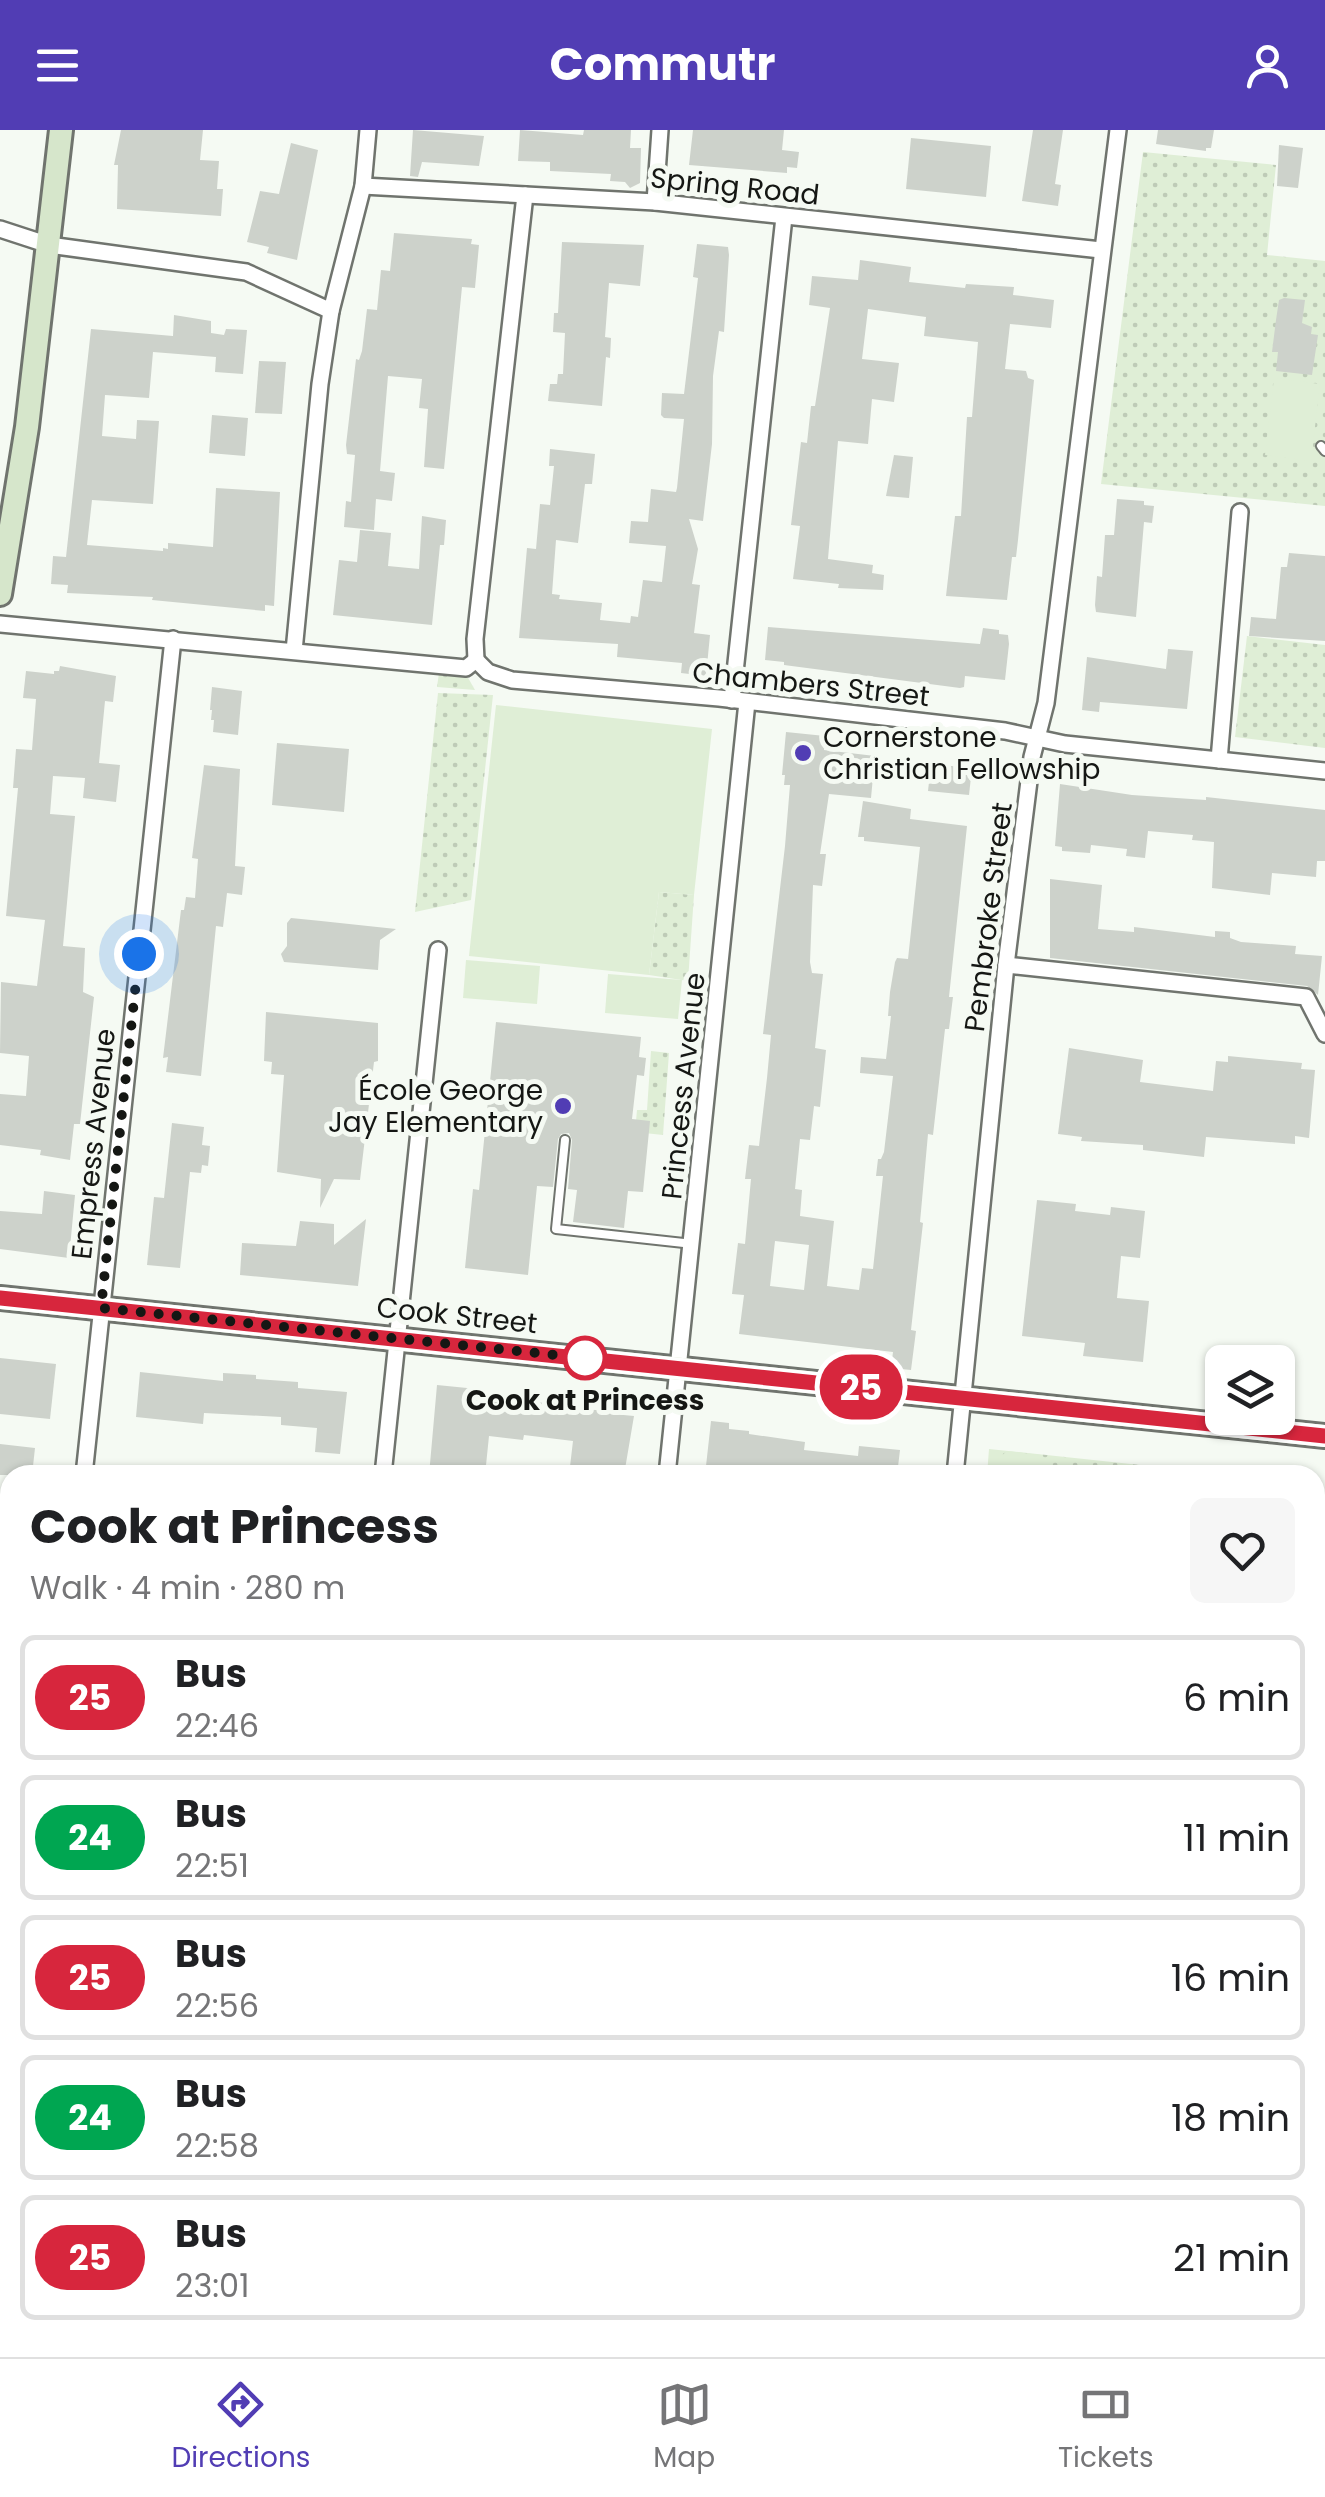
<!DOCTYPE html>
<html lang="en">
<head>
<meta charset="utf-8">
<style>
  body { margin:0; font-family:Poppins,sans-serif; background:#f6f6f6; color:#202124; height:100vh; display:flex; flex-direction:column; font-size:38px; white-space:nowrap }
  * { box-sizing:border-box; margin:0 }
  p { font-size:32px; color:#757577 }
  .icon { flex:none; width:55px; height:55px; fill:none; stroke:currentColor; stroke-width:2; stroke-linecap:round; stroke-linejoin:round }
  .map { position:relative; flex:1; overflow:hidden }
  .sheet { position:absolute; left:0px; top:1335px; width:1325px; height:892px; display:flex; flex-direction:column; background:#fff; border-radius:30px 30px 0 0; box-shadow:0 2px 8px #0004 }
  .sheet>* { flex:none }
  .badge { padding:0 20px; border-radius:32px; font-size:35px; line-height:65px }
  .fabs { position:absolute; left:1205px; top:1215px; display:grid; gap:20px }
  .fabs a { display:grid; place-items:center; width:90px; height:90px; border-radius:15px; background:#fff; box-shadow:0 2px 8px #0004; font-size:50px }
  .you { position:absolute; width:50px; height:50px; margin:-25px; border:8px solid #fff; border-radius:50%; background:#1a73e8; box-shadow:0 0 0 15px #1a73e833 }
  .map>.badge { position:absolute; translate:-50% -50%; box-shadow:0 0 0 5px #fff }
  .round { display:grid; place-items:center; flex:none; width:105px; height:105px; border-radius:15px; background:#f6f6f6 }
  .headline { display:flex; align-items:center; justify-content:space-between; height:170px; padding:0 30px }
  h1 { font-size:48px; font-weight:700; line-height:75px }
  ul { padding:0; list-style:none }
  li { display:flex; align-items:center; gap:30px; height:125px; margin:0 20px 15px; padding:0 10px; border:5px solid #e0e0e0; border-radius:15px }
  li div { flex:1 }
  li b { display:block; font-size:38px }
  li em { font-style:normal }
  li .badge { min-width:110px; font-weight:700; text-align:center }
  header { display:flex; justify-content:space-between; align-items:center; height:130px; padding:0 30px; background:#513db4; color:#fff; font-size:45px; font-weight:700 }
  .dock { display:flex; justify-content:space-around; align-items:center; height:140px; border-top:2px solid #e0e0e0; background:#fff; font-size:28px; color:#757577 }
  .dock a { display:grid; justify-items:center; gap:5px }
  .dock .selected { color:#513db4 }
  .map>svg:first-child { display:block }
  .green { fill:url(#green-dots) }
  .pitch { fill:#dfeed6 }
  .building { fill:#cdd2cb; fill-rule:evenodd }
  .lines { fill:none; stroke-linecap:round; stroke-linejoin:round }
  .lane-casing { stroke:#70746e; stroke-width:12 }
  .street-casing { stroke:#70746e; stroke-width:20 }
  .secondary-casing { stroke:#70746e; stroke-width:28 }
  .lane { stroke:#fff; stroke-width:8 }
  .street { stroke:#fff; stroke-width:15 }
  .secondary { stroke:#d6e6cb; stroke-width:22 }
  .line-casing { stroke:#fff; stroke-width:22 }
  .line { stroke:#d7263d; stroke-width:15 }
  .walk { stroke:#151714; stroke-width:10; stroke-dasharray:0 18 }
  .poi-dot { fill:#513db4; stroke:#f5faf3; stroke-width:4 }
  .stop-dot { fill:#fff; stroke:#d7263d; stroke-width:5 }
  .labels { text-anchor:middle; stroke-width:10; stroke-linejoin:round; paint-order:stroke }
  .street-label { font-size:28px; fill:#151714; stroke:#f5faf3 }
  .poi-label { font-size:28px; fill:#151714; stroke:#f5faf3; text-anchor:start }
  .stop-label { font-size:28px; font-weight:bold; fill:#151714; stroke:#f5faf3 }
</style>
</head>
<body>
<header><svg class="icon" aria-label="menu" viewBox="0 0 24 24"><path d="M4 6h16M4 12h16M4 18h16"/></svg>Commutr<svg class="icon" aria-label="person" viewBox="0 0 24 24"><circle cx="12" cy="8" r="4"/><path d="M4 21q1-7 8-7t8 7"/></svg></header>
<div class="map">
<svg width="1325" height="2227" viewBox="0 0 1325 2227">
  <defs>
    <pattern id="green-dots" width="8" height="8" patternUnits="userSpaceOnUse" patternTransform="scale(2.5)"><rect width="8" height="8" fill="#dfeed6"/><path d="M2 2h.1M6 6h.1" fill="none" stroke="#becbb7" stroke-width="1.8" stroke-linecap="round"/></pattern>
  </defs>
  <rect width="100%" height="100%" fill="#f5faf3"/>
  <g class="green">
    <path d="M1143 22 1276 35 1267 125 1325 131V376L1101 354Z"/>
    <path d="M1247 506 1325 515V618L1235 607Z"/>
    <path d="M439 543 467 546 475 560 437 557Z"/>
    <path d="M438 563 493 565 471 770 415 782Z"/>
    <path d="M659 762 694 765 688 851 649 845Z"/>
    <path d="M651 921 669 923 663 1005 635 1002 637 980H647Z"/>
    <path d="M989 1319 1234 1345H987Z"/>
    <path d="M322 2218H838L837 2227H321Z"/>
  </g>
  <g class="pitch">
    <path d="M1274 248 1320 254 1311 331 1265 325Z"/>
    <path d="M496 575 712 599 694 765 659 762 649 845 469 826Z"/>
    <path d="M466 830 540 836 537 874 463 868Z"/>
    <path d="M608 844 682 850 678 889 605 883Z"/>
    <path d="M1007 1321 1041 1325 1039 1345H987V1338Z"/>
    <path d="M1315 1372 1325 1373V1921H1322L1320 1941 1315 1940Z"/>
  </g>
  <g class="building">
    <path d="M121 0H203L200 30 219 31 217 59H223L221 86 117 79 118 35H114Z"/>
    <path d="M413 0 484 6 479 36 422 32 418 47 410 46Z"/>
    <path d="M520 0 583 5 584 0H631L630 18H641L640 53 630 58 625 52 610 51 611 44 550 41V32L518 31Z"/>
    <path d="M693 0H784L782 20 799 22 797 38 787 37V43L689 35Z"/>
    <path d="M1033 0H1063L1055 54 1061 55 1058 76 1022 71Z"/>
    <path d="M1158 0H1214L1211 18H1206V21L1156 14Z"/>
    <path d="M911 8 991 16 986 67 906 59Z"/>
    <path d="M291 13 318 20 297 130 267 123 269 117 247 112 260 61 279 64Z"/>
    <path d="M1279 15 1303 18 1298 58 1277 56Z"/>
    <path d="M394 103 472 109 471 114 479 115 475 158 462 157 444 339 424 337 428 279 419 278 422 249 388 246 380 341 395 343 392 371 376 369 374 400 344 397 346 371 351 372 355 325 347 324 346 315 356 229 359 230 362 221 367 179 377 180 381 140 390 141Z"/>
    <path d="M562 112 644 115 640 156 609 153 605 207 611 208 610 228 606 227 602 276 548 271 550 254H557L558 244H563L565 203 553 202 554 183H558Z"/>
    <path d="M697 114 728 117 729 125 724 202 719 201 713 246 712 314 703 391 689 389 698 419 692 454 700 455 694 503 710 505 706 546 681 543 682 533 617 527 618 514 519 508 527 418 536 419 540 374 550 375 554 336H549L550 319 595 324 592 354H585L578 413 556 410 552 464 560 465 559 469 602 473 600 490 630 493 631 486 638 487 643 450 662 452 666 416 629 413 631 391 648 392 651 359 676 362 677 358 684 289 664 288 661 285 662 263 684 264 698 148 693 147Z"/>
    <path d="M860 130 911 137 909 152 965 158 966 154 1014 157 1013 165 1054 170 1051 198 1010 194 1005 239 1026 241 1028 248 1034 250 1018 410 1016 427H1012L1007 470 946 466 955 386H961L967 287H972L978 212 924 206 926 187 868 179 862 229 899 233 894 272 872 269 868 314 838 311 828 429 873 435 872 443 884 445 883 460 838 458 839 454 793 449 800 396 791 395 801 312 807 313 811 276H815L830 178 809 175 812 146 858 150Z"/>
    <path d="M1284 168 1305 170 1302 193 1312 197 1311 204 1318 205 1312 245 1276 241 1278 222H1272L1276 190 1279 170Z"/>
    <path d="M174 185 211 191V203L224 205 226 199 247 200 243 244 215 242 216 227 153 222 149 268 105 265 102 306 136 309 137 290 159 291 153 374 92 370 87 415 163 421V418L168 419V413L213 417 216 358 280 362 274 476 265 475V481L152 470 153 467 67 463 68 455 51 454 53 426 66 427 91 199 173 206Z"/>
    <path d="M259 231 286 232 282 284 255 283Z"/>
    <path d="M212 285 248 288 245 326 209 323Z"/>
    <path d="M894 325 913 327 909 368 886 366Z"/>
    <path d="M1117 369 1144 371V375L1154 376 1152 393 1144 392 1136 487 1096 482 1095 475 1097 446 1102 447 1105 405H1114Z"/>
    <path d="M422 386 446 390 444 415H440L432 495 333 485 339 430 357 432 360 400 391 403 388 436 419 439Z"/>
    <path d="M1289 423 1325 426V511L1249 506 1251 487 1276 489 1281 437H1287Z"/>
    <path d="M768 497 980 514 983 498 999 500V504L1008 505 1009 514 1005 550 965 546 964 557 960 558 784 535V532L765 530Z"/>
    <path d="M1168 519 1193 521 1187 579 1100 572 1099 582 1082 580 1087 527 1166 539Z"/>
    <path d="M60 536 116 546 113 572 105 571 99 633 120 635 116 672 83 668 85 648 53 646 50 684 75 686 63 816 85 818 83 862 94 867 80 994H74L70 1030 40 1025 41 1020 0 1015V964L26 966 29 926 0 923 1 852 37 856 45 790 6 786 18 658H13L16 619 32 620 36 569 23 568 26 541 54 544V541H59Z"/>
    <path d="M212 557 242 561 238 605 213 602 214 590H211L212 580H210Z"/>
    <path d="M786 602 825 606 824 620 875 626 871 668 829 664 820 724H826L822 756 813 755 810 832 812 843 823 844 815 918 826 920 820 977 814 976 810 1010 800 1009 795 1059 802 1060 800 1086 834 1091 827 1156 859 1160 862 1138 873 1139 883 1046H876L878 1029H881L884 1022 893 946 860 943 861 927 886 929 891 886H888L890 862 895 832 897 828 908 829 920 717 864 711V707H858L863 671 911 679 910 689 967 696 949 867H953L949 899H945L933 1005 928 1004 920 1092 923 1093 911 1200 916 1201 911 1240 891 1238 893 1222 739 1204 744 1165 732 1164 738 1113 745 1114 751 1049H745L749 1015 759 1016 767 948 771 905 763 904 785 716 790 655H784L785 645H782ZM775 1111 809 1115 804 1160 770 1156Z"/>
    <path d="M277 613 349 619 344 682 272 675Z"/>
    <path d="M931 634 972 638 969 665 928 661Z"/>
    <path d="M204 635 240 639 235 736 245 737 242 765 227 763 223 797 216 796 201 946 166 942 168 927 163 928 181 780H184L186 767 195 768 198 729 192 728Z"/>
    <path d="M1060 654 1132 665 1206 670V667L1325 680V731H1317L1316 747 1272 743 1270 765 1212 758 1214 712 1192 710 1193 705 1148 701 1145 728 1126 726 1127 719 1091 715 1090 723 1062 721V717L1055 716Z"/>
    <path d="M1050 749 1102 755 1098 799 1134 802V797L1215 807V801L1230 802V808L1241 812 1296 816 1295 824 1322 826 1318 865 1307 856 1050 828Z"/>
    <path d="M291 788 321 791 396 799 380 810 378 840 284 832 281 824 287 816V793Z"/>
    <path d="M266 882 378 893V931L374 932 360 1050 334 1049 320 1078 321 1049 277 1042 284 945 271 944 272 932 264 931Z"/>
    <path d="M496 892 641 907 639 927 646 928 644 946 637 945 632 989 650 991 643 1062 628 1061 624 1098 573 1092 577 1060 568 1059 572 1010 569 1003 561 1004 558 1009 553 1057 537 1056 528 1145 465 1138 473 1059 479 1060Z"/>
    <path d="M1069 918 1143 930 1140 952 1213 961 1216 931 1228 932V926L1302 933 1301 939 1315 940 1309 1008 1295 1006V1014L1206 1007 1204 1027 1143 1020V1015L1081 1011 1082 1007 1058 1004Z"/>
    <path d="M172 993 204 997 202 1015 210 1016 208 1036 202 1035 201 1043 190 1042 180 1138 147 1135 154 1067 164 1068Z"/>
    <path d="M44 1061 75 1065 69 1128 0 1119V1081L42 1084Z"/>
    <path d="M1037 1070 1076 1074 1075 1081 1110 1085 1111 1077 1145 1081 1140 1128 1121 1126 1117 1168 1149 1171 1143 1232 1083 1226 1085 1213 1022 1206Z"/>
    <path d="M366 1089 358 1156 240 1145 242 1113 296 1116 300 1091 334 1094V1115Z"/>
    <path d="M0 1228 56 1234 50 1289 0 1284Z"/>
    <path d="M140 1242 223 1251V1243L256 1245V1249L298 1252V1258L347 1262 340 1324 315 1322 317 1298 281 1295V1287L204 1283 203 1294 136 1287Z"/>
    <path d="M437 1255 477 1259 476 1270 535 1276V1272L561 1274 560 1278 613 1281V1284L634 1286 624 1345H569L573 1311 524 1305 523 1310 489 1306 485 1345H429Z"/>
    <path d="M711 1291 729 1293V1299L749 1301V1304L805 1312 804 1320 858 1326 859 1316 900 1320 897 1345 802 1340V1345H776V1341L745 1338 744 1345H705Z"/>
    <path d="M0 1314 35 1318 32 1345H0Z"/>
  </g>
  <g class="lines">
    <defs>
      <g id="lane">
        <path d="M1321 316 1325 321"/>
        <path d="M565 1010 556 1099 693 1114"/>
        <path d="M552 2227V2218"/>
      </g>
      <g id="street">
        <path d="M363 56 655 72 1101 120"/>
        <path d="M655 72 660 0"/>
        <path d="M0 99 49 115 246 142 331 181"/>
        <path d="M0 494 466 538 476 530"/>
        <path d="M294 521 320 254 331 181 363 56 368 0"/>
        <path d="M476 530 488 542 512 550 719 568 1005 601 1065 614 1325 641"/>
        <path d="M476 530 475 509 525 65"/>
        <path d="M732 570 784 87"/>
        <path d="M1219 630 1240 382"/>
        <path d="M1006 835 1306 867 1325 904"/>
        <path d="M84 1345 173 509"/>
        <path d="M383 1345 438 820"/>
        <path d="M667 1345 747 572"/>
        <path d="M955 1345 1006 835 1032 627 1046 573 1118 0"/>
        <path d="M0 1820 10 1821"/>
        <path d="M1315 1960 1325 1961"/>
        <path d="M0 2157 10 2062"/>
        <path d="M289 2227 290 2218"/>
        <path d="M853 2227 854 2218"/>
        <path d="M1104 2227 1105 2218"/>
      </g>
      <g id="secondary">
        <path d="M0 464 27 297 61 0"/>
        <path d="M0 1168 1325 1306"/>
      </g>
    </defs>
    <use href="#lane" class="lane-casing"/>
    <use href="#street" class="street-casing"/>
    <use href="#secondary" class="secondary-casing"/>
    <use href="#lane" class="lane"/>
    <use href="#street" class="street"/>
    <use href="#secondary" class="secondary"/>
  </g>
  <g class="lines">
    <defs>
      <path id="line" d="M0 1168 1325 1306"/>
    </defs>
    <use href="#line" class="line-casing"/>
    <use href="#line" class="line"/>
    <path class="walk" d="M139 824 101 1178 585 1228"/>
  </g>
  <g class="poi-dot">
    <circle cx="803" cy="623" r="10"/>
    <circle cx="563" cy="976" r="10"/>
  </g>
  <circle class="stop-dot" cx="585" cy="1228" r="20"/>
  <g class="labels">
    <g class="street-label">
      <text transform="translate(735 56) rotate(6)" y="10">Spring Road</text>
      <text transform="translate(811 554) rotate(6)" y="10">Chambers Street</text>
      <text transform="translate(988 787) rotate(-83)" y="10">Pembroke Street</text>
      <text transform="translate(683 956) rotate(-84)" y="10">Princess Avenue</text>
      <text transform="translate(93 1014) rotate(-84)" y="10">Empress Avenue</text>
      <text transform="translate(457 1185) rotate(6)" y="10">Cook Street</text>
    </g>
    <g class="poi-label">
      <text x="823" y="617">Cornerstone<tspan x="823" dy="32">Christian Fellowship</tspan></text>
      <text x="543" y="970" text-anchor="end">École George<tspan x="543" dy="32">Jay Elementary</tspan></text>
    </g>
    <g class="stop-label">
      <text x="585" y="1280">Cook at Princess</text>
    </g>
  </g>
</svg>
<div class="fabs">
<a><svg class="icon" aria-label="layers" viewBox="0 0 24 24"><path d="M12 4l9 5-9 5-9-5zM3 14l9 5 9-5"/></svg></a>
</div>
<div class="you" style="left:139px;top:824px"></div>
<b class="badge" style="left:861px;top:1257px;background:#d7263d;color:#fff">25</b>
<section class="sheet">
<div class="headline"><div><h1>Cook at Princess</h1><p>Walk · 4 min · 280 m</p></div><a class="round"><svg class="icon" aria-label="heart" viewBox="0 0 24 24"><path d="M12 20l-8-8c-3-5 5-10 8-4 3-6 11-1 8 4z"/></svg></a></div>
<ul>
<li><span class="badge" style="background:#d7263d;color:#fff">25</span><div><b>Bus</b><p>22:46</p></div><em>6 min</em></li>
<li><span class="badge" style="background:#00a651;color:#fff">24</span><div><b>Bus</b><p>22:51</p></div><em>11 min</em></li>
<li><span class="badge" style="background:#d7263d;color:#fff">25</span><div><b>Bus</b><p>22:56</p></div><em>16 min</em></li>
<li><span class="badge" style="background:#00a651;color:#fff">24</span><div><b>Bus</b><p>22:58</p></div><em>18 min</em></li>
<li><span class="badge" style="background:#d7263d;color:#fff">25</span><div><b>Bus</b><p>23:01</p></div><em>21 min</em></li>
</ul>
</section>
</div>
<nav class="dock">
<a class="selected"><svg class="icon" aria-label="directions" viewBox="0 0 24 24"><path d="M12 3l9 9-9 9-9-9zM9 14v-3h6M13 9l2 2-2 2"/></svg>Directions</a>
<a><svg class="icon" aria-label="map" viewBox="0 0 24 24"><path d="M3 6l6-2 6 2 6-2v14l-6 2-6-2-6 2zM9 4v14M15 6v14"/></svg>Map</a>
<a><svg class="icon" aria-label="tickets" viewBox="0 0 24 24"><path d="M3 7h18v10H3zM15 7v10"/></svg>Tickets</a>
</nav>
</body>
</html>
